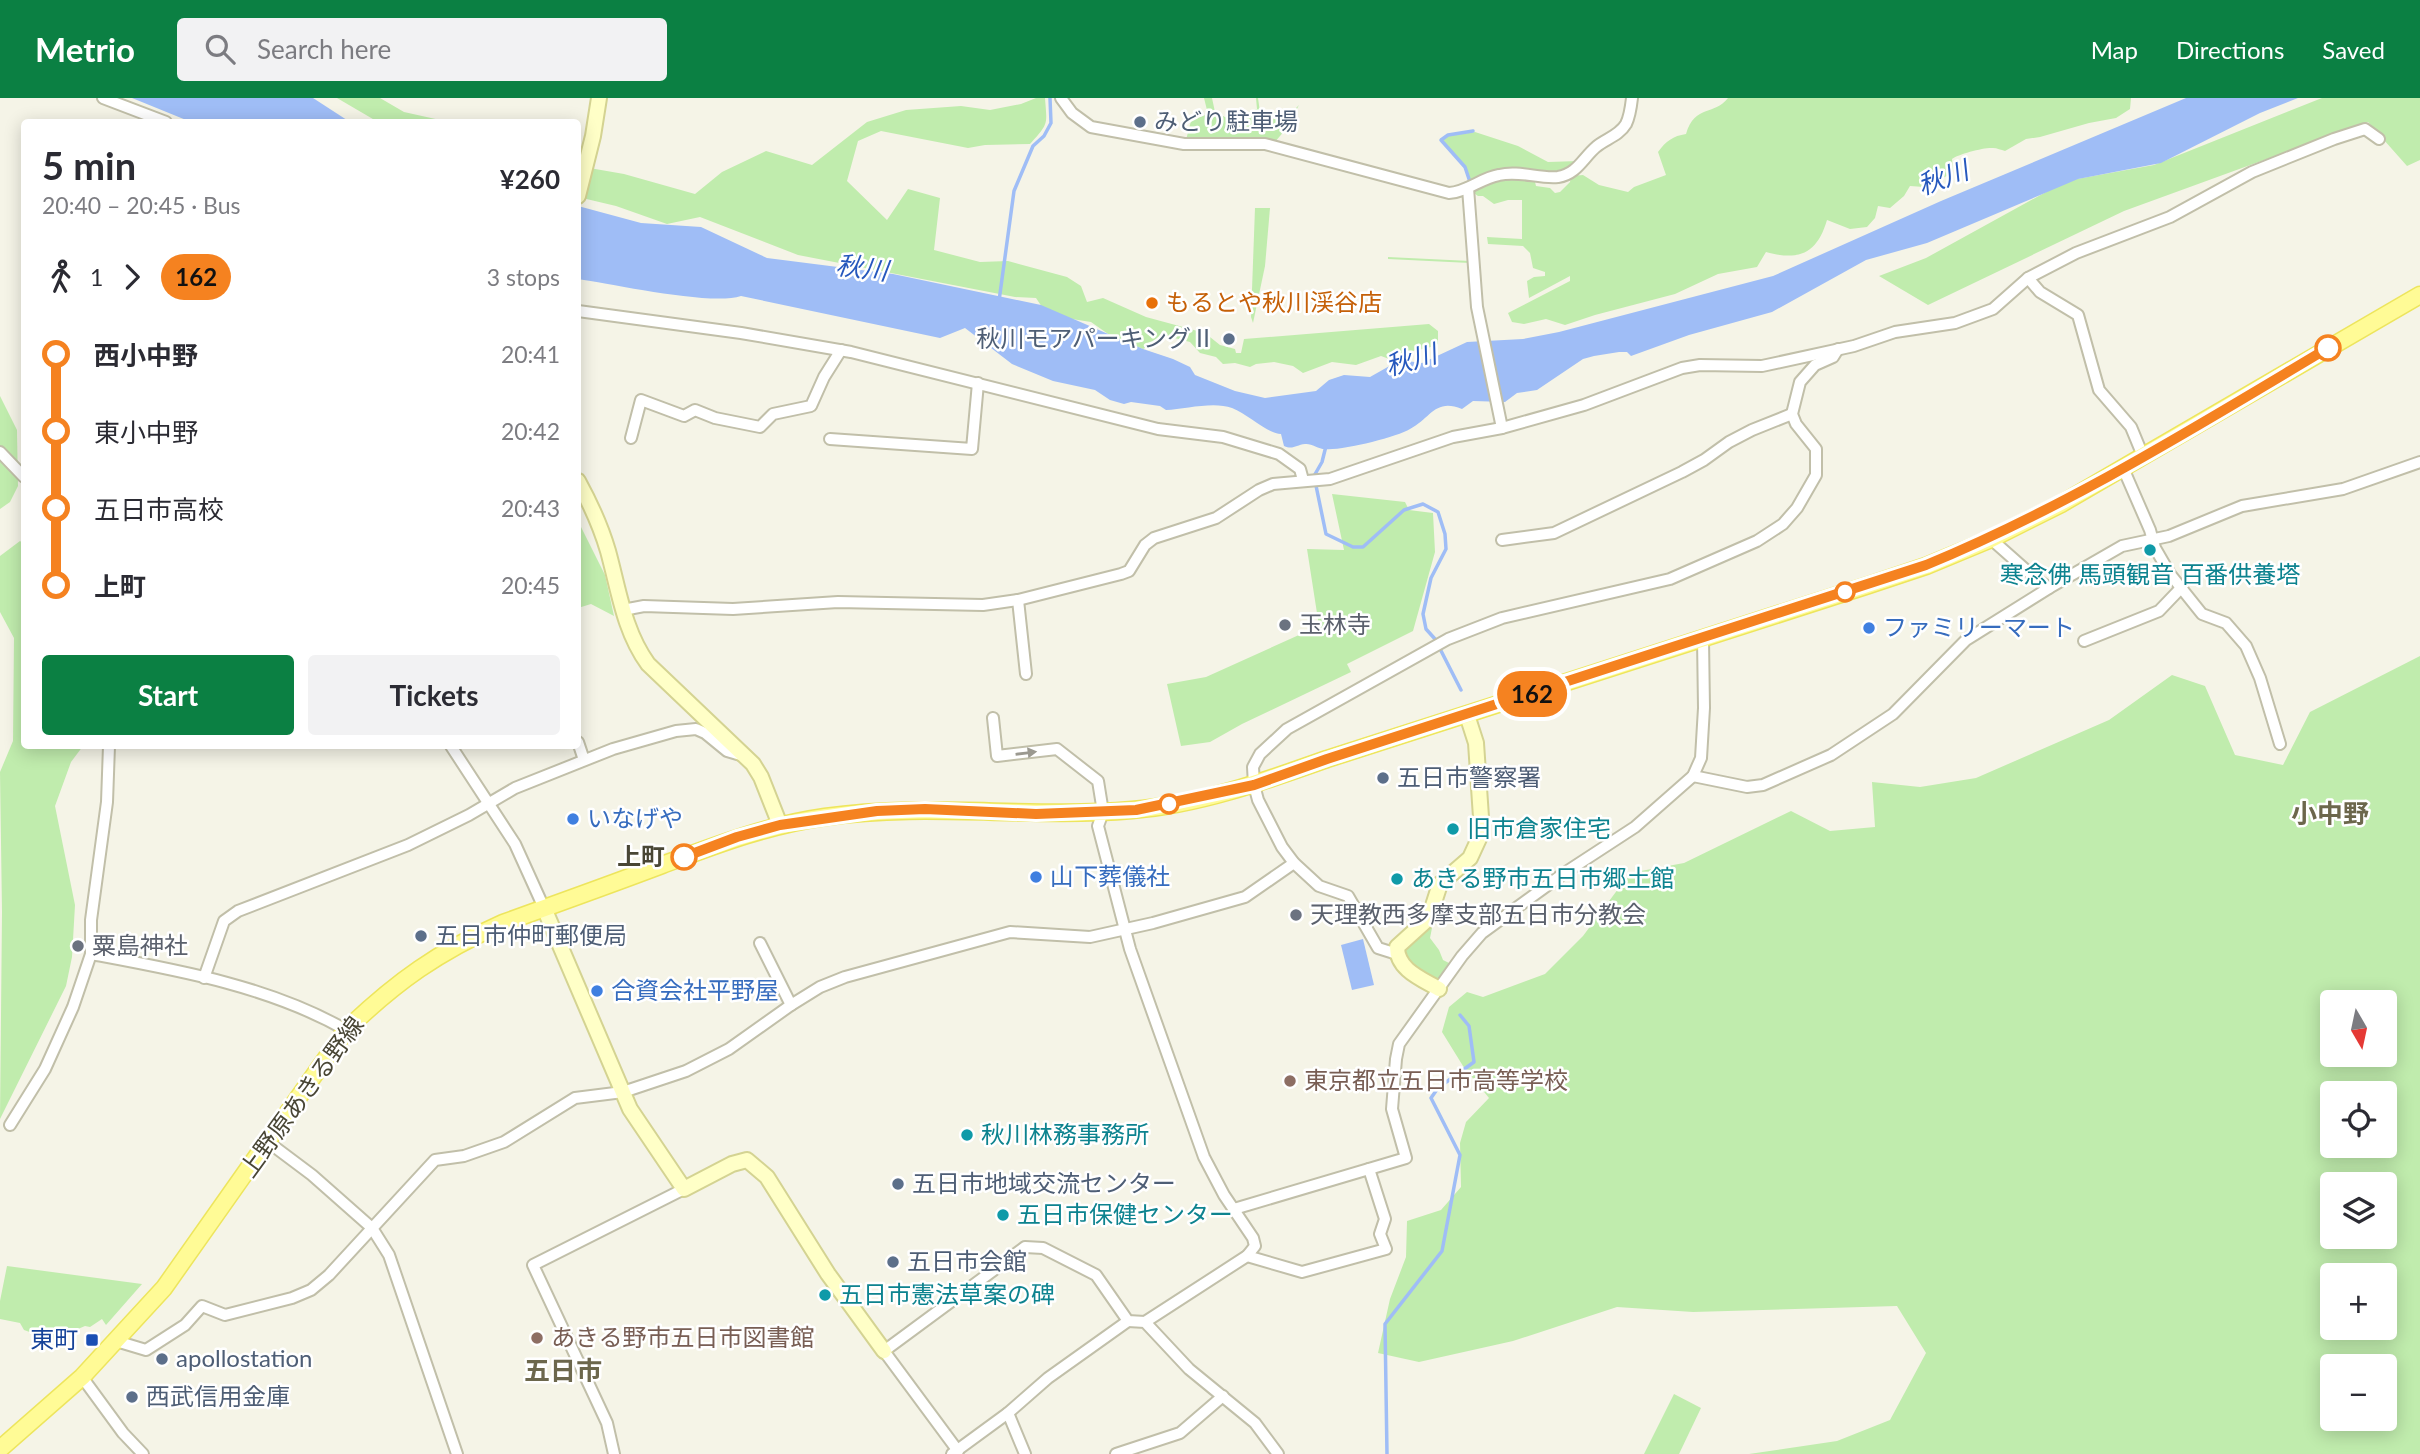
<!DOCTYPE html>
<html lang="en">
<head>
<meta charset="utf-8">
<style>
  body { margin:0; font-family:Lato,"Noto Sans JP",sans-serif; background:#f2f2f3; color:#2b2b33; height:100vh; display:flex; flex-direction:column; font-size:26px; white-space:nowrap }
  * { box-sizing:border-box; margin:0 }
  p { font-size:23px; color:#7c7c81 }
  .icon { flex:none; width:38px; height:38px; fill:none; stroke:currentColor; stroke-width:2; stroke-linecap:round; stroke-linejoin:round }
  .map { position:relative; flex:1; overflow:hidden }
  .side { position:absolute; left:21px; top:21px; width:560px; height:630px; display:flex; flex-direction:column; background:#fff; border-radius:7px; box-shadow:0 4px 18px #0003 }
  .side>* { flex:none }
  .badge { padding:0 14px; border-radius:23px; font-size:24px; line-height:46px }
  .needle { width:46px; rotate:171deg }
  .fabs { position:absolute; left:2320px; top:892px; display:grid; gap:14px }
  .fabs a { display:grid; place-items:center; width:77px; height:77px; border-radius:7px; background:#fff; box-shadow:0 4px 18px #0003; font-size:35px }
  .map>.badge { position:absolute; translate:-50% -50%; box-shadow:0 0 0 4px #fff }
  .legs { display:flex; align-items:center; gap:10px; height:77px; padding:0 21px; font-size:23px }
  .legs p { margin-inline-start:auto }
  .overview { display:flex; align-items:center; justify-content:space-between; height:119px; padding:0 21px }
  h1 { font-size:38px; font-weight:700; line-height:52px }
  .action { display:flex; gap:14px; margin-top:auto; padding:14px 21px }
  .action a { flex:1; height:80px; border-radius:7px; background:#0b8043; color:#fff; font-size:28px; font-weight:700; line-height:80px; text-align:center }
  .action a+a { background:#f2f2f3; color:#2b2b33 }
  ul { padding:0 21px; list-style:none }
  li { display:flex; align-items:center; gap:24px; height:77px; font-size:26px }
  li i { display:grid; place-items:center; width:10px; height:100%; margin:0 9px; background:currentColor }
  li i::after { content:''; width:18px; height:18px; margin:-9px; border:5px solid; border-radius:50%; background:#fff }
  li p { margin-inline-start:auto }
  li:first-child i { background:linear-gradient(#0000 50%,currentColor 0) }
  li:last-child i { background:linear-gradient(currentColor 50%,#0000 0) }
  header { display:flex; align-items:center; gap:42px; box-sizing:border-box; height:98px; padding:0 35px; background:#0b8043; color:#fff }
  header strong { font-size:33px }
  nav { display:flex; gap:38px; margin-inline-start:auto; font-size:24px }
  .search { width:490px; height:63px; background:#f2f2f3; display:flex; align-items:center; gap:18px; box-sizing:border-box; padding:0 24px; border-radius:7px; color:#7c7c81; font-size:26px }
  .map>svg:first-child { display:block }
  .green { fill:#c0ecad; fill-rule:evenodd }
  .water { fill:#9fbdf6 }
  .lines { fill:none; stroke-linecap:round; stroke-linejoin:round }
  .stream { stroke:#9fbdf6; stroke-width:3.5 }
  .street-casing { stroke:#c1bfa9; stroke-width:14 }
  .secondary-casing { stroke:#d4d392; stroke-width:18 }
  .primary-casing { stroke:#ede55d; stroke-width:19 }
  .street { stroke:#fff; stroke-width:10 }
  .secondary { stroke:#ffffc7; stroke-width:14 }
  .primary { stroke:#fffb96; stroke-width:16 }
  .oneway { fill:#9b9990 }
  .line-1-casing { stroke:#fff; stroke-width:16 }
  .line-1 { stroke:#f58220; stroke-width:10 }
  .service-dot { fill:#5c6f8a; stroke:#fff; stroke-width:2.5 }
  .food-dot { fill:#e8710a; stroke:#fff; stroke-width:2.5 }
  .stop-1-dot { fill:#fff; stroke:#f58220; stroke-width:3.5 }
  .culture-dot { fill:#0f9aa8; stroke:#fff; stroke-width:2.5 }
  .worship-dot { fill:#6b7280; stroke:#fff; stroke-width:2.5 }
  .shop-dot { fill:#3f7fe0; stroke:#fff; stroke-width:2.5 }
  .education-dot { fill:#8d6e63; stroke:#fff; stroke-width:2.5 }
  .transit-dot { fill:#1a4fb4; stroke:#fff; stroke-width:2.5 }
  .labels { text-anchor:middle; stroke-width:5; stroke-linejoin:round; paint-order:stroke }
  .service-label { font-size:24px; fill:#4e5e75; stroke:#fff; text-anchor:start }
  .food-label { font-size:24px; fill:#c56008; stroke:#fff; text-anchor:start }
  .culture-label { font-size:24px; fill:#0d838f; stroke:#fff; text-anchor:start }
  .worship-label { font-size:24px; fill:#5b616d; stroke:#fff; text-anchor:start }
  .shop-label { font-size:24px; fill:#366cbe; stroke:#fff; text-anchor:start }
  .stop-label { font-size:24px; font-weight:bold; fill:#494635; stroke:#fff; text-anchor:end }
  .education-label { font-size:24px; fill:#785e54; stroke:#fff; text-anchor:start }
  .street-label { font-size:24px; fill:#494635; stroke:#fff }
  .transit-label { font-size:24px; fill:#164399; stroke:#fff; text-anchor:end }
  .water-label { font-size:26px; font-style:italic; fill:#2658bd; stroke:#fff }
  .neighbourhood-label { font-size:26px; font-weight:bold; fill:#6c674c; stroke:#fff }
</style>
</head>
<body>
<header>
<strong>Metrio</strong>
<div class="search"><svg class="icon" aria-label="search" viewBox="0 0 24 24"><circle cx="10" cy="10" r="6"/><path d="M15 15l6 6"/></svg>Search here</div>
<nav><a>Map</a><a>Directions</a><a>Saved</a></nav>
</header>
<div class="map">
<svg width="2420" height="1356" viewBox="0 0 2420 1356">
  <rect width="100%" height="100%" fill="#f5f4e7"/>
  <g class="green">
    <path d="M337 0H380L404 14 449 24H378Z"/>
    <path d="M1036 0H1045C1047 27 1049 25 1030 46L985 47 968 50 881 33 858 43 847 83 887 122 908 91 940 100 934 152 980 164 1008 163 1067 179 1081 188 1087 204 1103 200 1146 219 1205 235 1220 247 1235 251 1236 255H1241L1244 241 1429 226 1438 233V246C1422 254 1408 250 1392 262L1381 258 1356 267 1332 264 1303 275 1293 268 1274 264 1256 266 1250 269 1235 265 1223 266 1216 259 1200 255 1190 244 1167 238 1143 251 1111 238 1091 224 1059 219 1044 212 1036 200 1015 199 798 157 700 119 667 126 616 108 578 99V68L624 76 695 96 722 74 766 53 812 67 867 24 906 12 961 8 990 12 1021 6Z"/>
    <path d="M1204 0H1212L1215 14 1229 21 1257 11 1256 0H1258L1260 14 1265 13 1266 15 1294 12 1299 7 1286 31 1274 45 1186 42 1192 19 1198 20 1208 16Z"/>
    <path d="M1728 0H2131L2130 11 2116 20 2089 25 2040 39 2026 41 2005 53C2001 52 1997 50 1993 50 1985 49 1958 56 1952 61L1953 75 1924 89 1910 88 1904 98 1890 110 1878 108 1875 120 1867 129 1850 131 1827 122C1817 156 1799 163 1766 154L1757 169 1718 176 1675 196 1595 217 1565 227 1546 221 1524 226 1512 224 1508 215 1570 183V178L1529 200 1527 183 1534 179 1545 178V174L1533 170 1530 155 1523 148 1488 146 1487 139 1522 141V102H1508L1494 106 1483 98H1478L1471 93 1493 80H1534L1536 88 1550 90 1555 95 1560 94 1570 84 1571 78 1583 77 1599 87 1628 94 1634 89 1666 77 1658 54C1666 43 1673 38 1686 36 1695 6 1714 18 1728 0Z"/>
    <path d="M2322 0H2420V62L2407 68 2368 24 2124 113 1928 207 1879 178 1926 160 2066 83 2154 67Z"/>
    <path d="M1475 34 1518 48 1548 64 1579 63 1569 72 1471 85 1465 68 1443 46 1442 42 1447 38Z"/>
    <path d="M1255 110H1270L1265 168 1253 225 1251 219Z"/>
    <path d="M1388 159 1470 163V165L1388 161Z"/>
    <path d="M0 298 17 332 18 388 10 404 0 411Z"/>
    <path d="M1332 396 1405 404 1409 412 1433 415 1435 454 1413 533 1347 566 1351 574 1242 626 1210 644 1181 648 1167 586 1206 579 1319 528 1307 451 1344 452Z"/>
    <path d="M578 423 605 477 614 518 591 506 578 510Z"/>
    <path d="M20 443 24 446V648H83L71 664 55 708 75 807 72 859 66 888 0 1021 2 814 0 674 13 643 14 540 0 514V458Z"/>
    <path d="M2420 558V1356H1749L1837 1343 1890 1322 1926 1255 1897 1208 1693 1214 1617 1209 1513 1243 1419 1264 1378 1255 1390 1201 1406 1159 1407 1123 1441 1112 1461 1089 1460 1045 1466 1024 1489 1000 1463 968 1442 934 1449 909 1467 894 1483 899 1545 876 1583 838 1630 775 1684 765 1791 713 1830 733 1875 729 1872 684 1920 689 1976 680 2109 622 2172 577 2205 588 2235 657 2283 667 2310 614ZM2333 905H2385V957H2333ZM2333 996H2385V1048H2333ZM2333 1087H2385V1139H2333ZM2333 1178H2385V1230H2333ZM2333 1269H2385V1321H2333Z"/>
    <path d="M1427 822 1432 830 1430 840 1439 852 1443 862 1451 866 1440 880 1432 881 1407 865 1402 848Z"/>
    <path d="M7 1168 142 1186 106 1227 102 1221 90 1229 85 1228 52 1242 24 1232 20 1225 0 1221V1203Z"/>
    <path d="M1674 1296 1701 1310 1679 1356H1644Z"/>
  </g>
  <g class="water">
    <path d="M132 0H313L350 24H191Z"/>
    <path d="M2186 0H2298L2260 15 2161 65 2078 81 1927 145 1866 162 1772 214 1689 237 1631 258 1627 254H1619L1594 258 1583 261 1537 292 1517 295 1505 304 1473 303 1462 311C1435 300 1431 320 1410 331 1397 339 1341 353 1325 351 1318 351 1311 345 1305 346 1296 347 1293 352 1284 348L1281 336C1266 335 1248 316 1232 310 1214 303 1185 311 1166 312L1160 308 1131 304 1124 306 1110 302 1095 292 1053 283 1012 266 965 230 940 240 741 198C711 208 613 186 578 181V108L641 125 701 129 767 160 893 176 1041 207 1143 251 1173 261 1190 269 1195 277 1235 293 1265 300 1316 293 1329 282 1344 277 1370 279 1393 266 1407 263 1422 265 1467 244 1523 241 1559 234 1773 178 1941 103Z"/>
    <path d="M1363 841 1374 887 1352 892 1341 847Z"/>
  </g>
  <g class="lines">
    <g class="stream">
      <path d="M1470 84 1465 69 1441 42 1448 37 1473 33"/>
      <path d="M999 203 1014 93 1033 48 1044 38 1051 25 1050 0"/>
      <path d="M1326 348 1322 364 1314 378 1326 436 1353 449H1363L1404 412 1423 406 1438 414 1445 436 1446 451 1431 480 1423 516 1426 531 1435 541 1461 592"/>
      <path d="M1387 1356 1385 1226 1442 1153 1460 1057 1431 1000 1438 990 1474 964 1469 928 1460 917"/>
    </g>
    <defs>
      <g id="street">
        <path d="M103 0 166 24"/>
        <path d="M1061 0 1072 15 1091 29 1184 46H1265L1449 95C1467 94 1481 80 1499 77 1519 72 1539 81 1558 79 1577 76 1583 60 1596 49 1605 41 1619 38 1626 26 1630 18 1631 9 1632 0"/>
        <path d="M1468 90 1477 209 1502 330"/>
        <path d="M2028 180 2040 194 2078 217 2099 292 2131 329 2143 358"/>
        <path d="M578 213 741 235 851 254 1158 331 1223 339 1279 356 1300 371 1303 382"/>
        <path d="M631 340 641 302 684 318 695 312 715 320 760 329 773 316 811 308 824 279 841 252"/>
        <path d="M830 341 972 351 978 285"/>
        <path d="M0 354 24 379"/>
        <path d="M2123 370 2150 432 2155 450 2170 476 2202 516 2226 525 2246 548 2260 580 2280 646"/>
        <path d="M1991 441 2035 480 2049 490"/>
        <path d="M1502 442 1554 435 1682 374 1704 362 1729 344 1752 332 1792 316"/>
        <path d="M1018 502 1026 576"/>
        <path d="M623 512 644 508 733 511 838 504 983 507 1018 502 1121 476 1129 473 1145 447 1154 440 1216 420 1259 392 1273 386 1330 381 1453 339 1502 330 1584 307 1682 270 1700 267 1762 268 1854 248 1895 234 1955 225 1993 211 2028 180 2076 155 2170 119 2252 74 2334 41 2365 31 2379 41"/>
        <path d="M2084 543 2159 513 2181 490"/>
        <path d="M993 620 997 658 1057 651 1098 683 1103 714 1098 728 1130 851 1204 1059 1224 1097 1253 1140 1255 1148 1247 1158 1145 1224"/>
        <path d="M578 644 584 662"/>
        <path d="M451 648 515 746 544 810"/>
        <path d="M1693 678 1747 689 1763 687 1831 657 1893 616 1966 542 2049 490 2122 448 2169 438 2242 408 2343 391 2420 364"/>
        <path d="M760 845 791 907"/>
        <path d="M91 856C177 872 269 888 346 932"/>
        <path d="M1397 856 1378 850 1348 798 1319 788 1294 765 1282 749 1258 702 1254 687 1253 669 1260 656 1287 631 1448 541 1502 520 1670 481 1757 443 1783 426 1797 410 1816 377V351L1796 326 1792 316 1800 284 1815 267 1833 259 1838 251"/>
        <path d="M204 880 224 823 238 813 408 747 469 717 515 690 613 651 676 633 696 631 705 635 727 653 744 658"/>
        <path d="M10 1027 45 971 73 909 91 856V822L107 704 109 648"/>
        <path d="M268 1044 312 1077 372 1130 389 1157 457 1356"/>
        <path d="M1234 1111 1406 1060 1392 1011 1396 961 1399 946 1462 858 1482 835 1563 776 1635 729 1693 678 1701 660 1704 610 1703 541"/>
        <path d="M1247 1158 1302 1174 1386 1151 1380 1136 1385 1121 1369 1071"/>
        <path d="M116 1243 146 1252 185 1227 202 1208 225 1217 292 1200 311 1192 329 1177 435 1062 464 1058 504 1044 575 1000 623 994 686 973 729 951 791 907 820 889 845 879 1010 834 1090 839 1153 825 1245 799 1294 765"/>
        <path d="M82 1279 123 1335 143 1356"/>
        <path d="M1008 1315 1025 1356"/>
        <path d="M958 1353 884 1253 1025 1149 1043 1150 1096 1177 1128 1223 1145 1224 1189 1271 1255 1325 1278 1356"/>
        <path d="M614 1356 607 1325 533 1167 684 1091"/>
        <path d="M952 1356 1008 1315 1048 1280 1128 1223"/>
        <path d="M1116 1356 1180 1335 1223 1298"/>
      </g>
      <g id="secondary">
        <path d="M578 98 593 38 599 0"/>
        <path d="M578 383C590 405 601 429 608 453 619 493 624 533 648 566L753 666 761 679 780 727"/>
        <path d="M544 810 630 1011 684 1091 732 1066 747 1062 767 1079 828 1176 884 1253"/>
        <path d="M1439 891C1422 881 1397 872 1397 849L1429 820 1440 786 1470 760 1482 734 1476 645 1467 617"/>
      </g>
      <path id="primary" d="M0 1351 82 1279 164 1190 346 932C397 883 438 854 503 825 556 806 609 787 662 767 716 747 768 727 825 719 927 704 1029 721 1132 712 1198 707 1265 683 1327 661L1869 487 1926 468 1991 441 2061 406 2420 197"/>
    </defs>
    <use href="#street" class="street-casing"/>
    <use href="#secondary" class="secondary-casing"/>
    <use href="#primary" class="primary-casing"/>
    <use href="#street" class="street"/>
    <use href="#secondary" class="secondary"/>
    <use href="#primary" class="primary"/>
  </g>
  <defs><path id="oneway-solid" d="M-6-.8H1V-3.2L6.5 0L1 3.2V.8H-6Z" transform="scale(1.75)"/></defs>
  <use class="oneway" href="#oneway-solid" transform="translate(1026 655) rotate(-7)"/>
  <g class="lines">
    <defs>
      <path id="line-1" d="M684 759 737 739 780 727 877 713 925 711 1036 716 1136 712 1254 687 1327 661 1926 467C2067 409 2197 328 2328 250"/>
    </defs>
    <use href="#line-1" class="line-1-casing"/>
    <use href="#line-1" class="line-1"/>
  </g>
  <g class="service-dot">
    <circle cx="1140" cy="24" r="7"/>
    <circle cx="1229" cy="241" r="7"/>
    <circle cx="1383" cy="680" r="7"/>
    <circle cx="421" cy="838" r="7"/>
    <circle cx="898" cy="1086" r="7"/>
    <circle cx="893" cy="1164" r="7"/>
    <circle cx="162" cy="1261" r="7"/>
    <circle cx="132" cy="1299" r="7"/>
  </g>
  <circle class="food-dot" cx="1152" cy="205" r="7"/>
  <g class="stop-1-dot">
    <circle cx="2328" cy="250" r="12"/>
    <circle cx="1845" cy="494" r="9"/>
    <circle cx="1169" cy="706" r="9"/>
    <circle cx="684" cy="759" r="12"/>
  </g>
  <g class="culture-dot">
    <circle cx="2150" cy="452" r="7"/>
    <circle cx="1453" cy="731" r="7"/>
    <circle cx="1397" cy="781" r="7"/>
    <circle cx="967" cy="1037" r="7"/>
    <circle cx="1003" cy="1117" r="7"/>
    <circle cx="825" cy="1197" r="7"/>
  </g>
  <g class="worship-dot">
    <circle cx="1285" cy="527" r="7"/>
    <circle cx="1296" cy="817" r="7"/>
    <circle cx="78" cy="848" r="7"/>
  </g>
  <g class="shop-dot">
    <circle cx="1869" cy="530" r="7"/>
    <circle cx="573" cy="721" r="7"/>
    <circle cx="1036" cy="779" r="7"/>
    <circle cx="597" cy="893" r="7"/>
  </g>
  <g class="education-dot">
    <circle cx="1290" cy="983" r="7"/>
    <circle cx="537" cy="1240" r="7"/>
  </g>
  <rect class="transit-dot" x="85" y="1235" width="14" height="14" rx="3.5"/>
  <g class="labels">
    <g class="service-label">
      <text x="1154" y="32">みどり駐車場</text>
      <text x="1215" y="249" text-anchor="end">秋川モアパーキングⅡ</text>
      <text x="1397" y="688">五日市警察署</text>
      <text x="435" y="846">五日市仲町郵便局</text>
      <text x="912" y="1094">五日市地域交流センター</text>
      <text x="907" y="1172">五日市会館</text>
      <text x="176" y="1269">apollostation</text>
      <text x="146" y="1307">西武信用金庫</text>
    </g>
    <g class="food-label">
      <text x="1166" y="213">もるとや秋川渓谷店</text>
    </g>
    <g class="culture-label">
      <text x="2150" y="485" text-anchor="middle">寒念佛 馬頭観音 百番供養塔</text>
      <text x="1467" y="739">旧市倉家住宅</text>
      <text x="1411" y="789">あきる野市五日市郷土館</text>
      <text x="981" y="1045">秋川林務事務所</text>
      <text x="1017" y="1125">五日市保健センター</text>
      <text x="839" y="1205">五日市憲法草案の碑</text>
    </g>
    <g class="worship-label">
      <text x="1299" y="535">玉林寺</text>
      <text x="1310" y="825">天理教西多摩支部五日市分教会</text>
      <text x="92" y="856">粟島神社</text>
    </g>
    <g class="shop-label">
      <text x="1883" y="538">ファミリーマート</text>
      <text x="587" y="729">いなげや</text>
      <text x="1050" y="787">山下葬儀社</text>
      <text x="611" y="901">合資会社平野屋</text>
    </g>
    <g class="stop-label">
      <text x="665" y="767">上町</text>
    </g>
    <g class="education-label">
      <text x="1304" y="991">東京都立五日市高等学校</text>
      <text x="551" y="1248">あきる野市五日市図書館</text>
    </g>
    <g class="street-label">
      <text transform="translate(302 999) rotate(-54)" y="8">上野原あきる野線</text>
    </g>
    <g class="transit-label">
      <text x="78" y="1250">東町</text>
    </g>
    <g class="water-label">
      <text transform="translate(1943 80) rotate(-20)" y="9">秋川</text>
      <text transform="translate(862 170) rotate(7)" y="9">秋川</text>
      <text transform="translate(1411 262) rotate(-16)" y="9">秋川</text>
    </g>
    <g class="neighbourhood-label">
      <text x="2330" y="725">小中野</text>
      <text x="563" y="1282">五日市</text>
    </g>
  </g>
</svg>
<div class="fabs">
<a><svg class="needle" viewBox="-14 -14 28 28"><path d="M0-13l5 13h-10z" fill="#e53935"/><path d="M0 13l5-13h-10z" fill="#7c7c81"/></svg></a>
<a><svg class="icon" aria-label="locate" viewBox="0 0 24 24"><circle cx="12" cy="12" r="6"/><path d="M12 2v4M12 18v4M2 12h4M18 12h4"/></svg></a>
<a><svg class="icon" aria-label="layers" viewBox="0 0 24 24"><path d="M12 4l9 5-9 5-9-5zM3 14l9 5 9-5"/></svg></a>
<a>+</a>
<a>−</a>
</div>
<b class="badge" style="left:1532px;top:596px;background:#f58220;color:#111">162</b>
<section class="side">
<div class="overview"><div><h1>5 min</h1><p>20:40 – 20:45 · Bus</p></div><b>¥260</b></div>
<div class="legs"><svg class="icon" aria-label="walk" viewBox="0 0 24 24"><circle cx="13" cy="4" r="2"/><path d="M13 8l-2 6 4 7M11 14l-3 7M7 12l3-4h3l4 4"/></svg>1<svg class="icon" aria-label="forward" viewBox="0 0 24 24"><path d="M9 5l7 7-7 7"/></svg><b class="badge" style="background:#f58220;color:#111">162</b><p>3 stops</p></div>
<ul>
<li><i style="color:#f58220"></i><b>西小中野</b><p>20:41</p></li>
<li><i style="color:#f58220"></i><span>東小中野</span><p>20:42</p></li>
<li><i style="color:#f58220"></i><span>五日市高校</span><p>20:43</p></li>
<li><i style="color:#f58220"></i><b>上町</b><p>20:45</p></li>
</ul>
<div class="action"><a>Start</a><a>Tickets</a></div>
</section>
</div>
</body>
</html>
